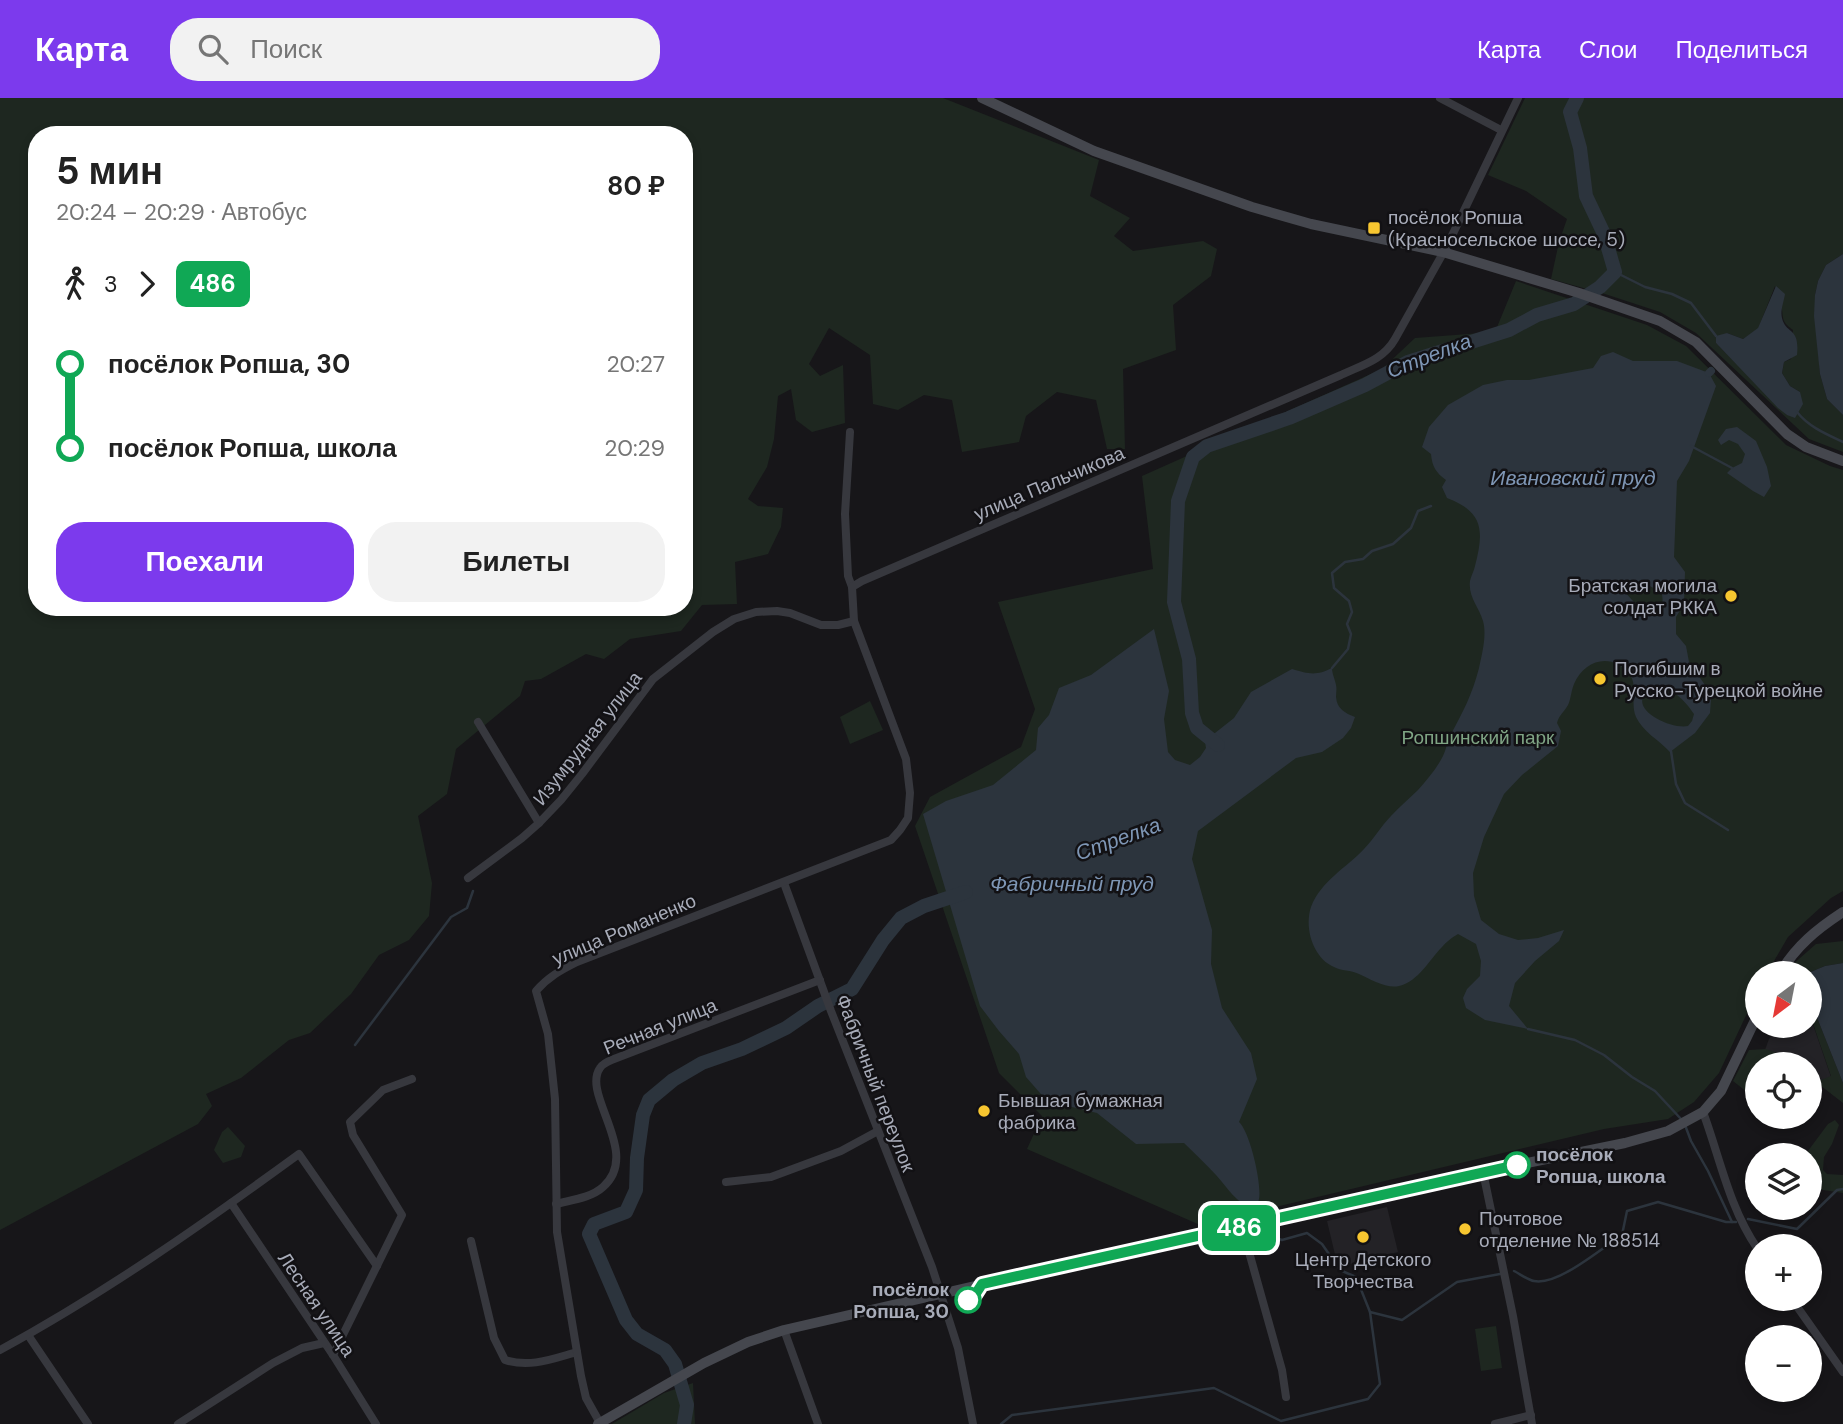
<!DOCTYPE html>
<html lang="ru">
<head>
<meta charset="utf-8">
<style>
  body { margin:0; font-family:"DM Sans",sans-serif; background:#f2f2f2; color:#222; height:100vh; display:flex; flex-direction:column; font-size:26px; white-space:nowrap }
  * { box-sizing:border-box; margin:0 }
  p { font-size:23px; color:#767676 }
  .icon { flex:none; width:38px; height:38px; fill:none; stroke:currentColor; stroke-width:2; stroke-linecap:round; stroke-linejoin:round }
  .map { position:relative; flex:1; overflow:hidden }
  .drawer { position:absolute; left:28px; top:28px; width:665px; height:490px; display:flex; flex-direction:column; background:#fff; border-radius:28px; box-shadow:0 4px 10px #0003 }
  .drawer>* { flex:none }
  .badge { padding:0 14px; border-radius:10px; font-size:24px; line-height:46px }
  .needle { width:46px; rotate:212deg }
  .fabs { position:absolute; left:1745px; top:863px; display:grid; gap:14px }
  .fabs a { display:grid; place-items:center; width:77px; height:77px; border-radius:50%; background:#fff; box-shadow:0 4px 10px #0003; font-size:35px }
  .map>.badge { position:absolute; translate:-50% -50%; box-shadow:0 0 0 4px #fff }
  .legs { display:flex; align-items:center; gap:10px; height:77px; padding:0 28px; font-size:23px }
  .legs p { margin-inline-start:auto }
  .summary { display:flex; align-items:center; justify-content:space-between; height:119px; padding:0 28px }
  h1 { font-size:38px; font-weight:700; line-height:52px }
  .action { display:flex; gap:14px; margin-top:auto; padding:14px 28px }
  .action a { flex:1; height:80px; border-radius:28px; background:#7c3aed; color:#fff; font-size:28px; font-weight:700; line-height:80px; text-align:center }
  .action a+a { background:#f2f2f2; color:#222 }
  ul { padding:0 28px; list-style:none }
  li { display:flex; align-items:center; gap:24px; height:84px; font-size:26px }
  li i { display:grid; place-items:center; width:10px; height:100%; margin:0 9px; background:currentColor }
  li i::after { content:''; width:18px; height:18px; margin:-9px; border:5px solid; border-radius:50%; background:#fff }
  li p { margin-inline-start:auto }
  li:first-child i { background:linear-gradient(#0000 50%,currentColor 0) }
  li:last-child i { background:linear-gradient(currentColor 50%,#0000 0) }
  header { display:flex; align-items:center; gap:42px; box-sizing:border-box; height:98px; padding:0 35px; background:#7c3aed; color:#fff }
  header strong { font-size:33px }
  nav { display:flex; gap:38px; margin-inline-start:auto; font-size:24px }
  .search { width:490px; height:63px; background:#f2f2f2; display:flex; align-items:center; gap:18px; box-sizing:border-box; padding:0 24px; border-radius:28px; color:#767676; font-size:26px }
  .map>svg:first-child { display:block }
  .built { fill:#232226 }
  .green { fill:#1e2720; fill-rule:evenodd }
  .water { fill:#2c343d; fill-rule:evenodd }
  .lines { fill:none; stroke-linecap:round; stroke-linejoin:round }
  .stream { stroke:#2c343d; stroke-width:2.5 }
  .canal { stroke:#2c343d; stroke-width:8 }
  .river { stroke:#2c343d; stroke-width:14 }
  .street { stroke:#37383e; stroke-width:8 }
  .secondary { stroke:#45474e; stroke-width:10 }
  .line-1-casing { stroke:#fff; stroke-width:16 }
  .line-1 { stroke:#10a855; stroke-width:10 }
  .poi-dot { fill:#f7c630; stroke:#121114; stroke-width:2.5 }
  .stop-1-dot { fill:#fff; stroke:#10a855; stroke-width:3.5 }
  .labels { text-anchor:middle; stroke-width:5; stroke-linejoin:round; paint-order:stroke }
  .poi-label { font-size:19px; fill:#a8acb9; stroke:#121114; text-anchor:start }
  .street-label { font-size:19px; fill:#a8acb9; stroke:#121114 }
  .park-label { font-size:19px; fill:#7fa484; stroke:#121114 }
  .stop-label { font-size:19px; font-weight:bold; fill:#a8acb9; stroke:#121114; text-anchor:start }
  .water-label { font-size:21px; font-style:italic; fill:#7e96b5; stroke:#121114 }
</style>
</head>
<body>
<header>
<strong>Карта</strong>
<div class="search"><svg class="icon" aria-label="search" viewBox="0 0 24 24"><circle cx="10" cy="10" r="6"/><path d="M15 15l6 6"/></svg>Поиск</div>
<nav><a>Карта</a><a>Слои</a><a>Поделиться</a></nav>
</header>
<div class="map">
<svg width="1843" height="1326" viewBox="0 0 1843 1326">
  <rect width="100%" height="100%" fill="#171619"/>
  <g class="built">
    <path d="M1810 918 1831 979 1810 986V966H1791L1782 957 1765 952 1769 941 1778 928H1810Z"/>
    <path d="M1387 1109 1398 1154 1338 1169 1327 1123Z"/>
  </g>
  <g class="green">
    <path d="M0 0H943L1099 62 1090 98 1130 120 1114 138 1133 153 1203 143 1217 151 1211 178 1173 207 1176 252 1123 271 1125 351H1107L1096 302 1057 294 1026 318 1019 344 962 354 952 302 924 297 898 312 873 306 870 257 829 230 809 266 820 278 843 267 845 325 812 334 796 322 791 291 778 298 774 341 767 369 748 401 758 408 783 410 781 429 768 456 735 464 737 506 702 507 681 533 630 541 604 561 586 556 541 581 525 583 520 598 456 651 447 696 418 718 432 785 429 818 409 842 379 857 351 896 310 935 289 942 241 980 206 996 212 1008 198 1026 0 1132ZM37 37H684V509H37Z"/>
    <path d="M1525 0H1843V156L1826 167 1818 183 1815 197 1820 276 1827 301 1843 317V354L1809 341 1696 235 1660 214 1605 196 1551 181 1559 144 1567 121 1526 93 1488 77ZM1775 188C1777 194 1779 200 1781 206 1784 219 1780 223 1793 232L1791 261 1784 264 1782 275 1790 288 1800 294 1787 317 1716 245 1727 235 1743 241 1758 231Z"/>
    <path d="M1516 183 1647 227 1686 248 1786 347 1830 368 1843 372V793L1831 800 1788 839 1767 875H1757V894L1719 975 1694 1004 1668 1021 1604 1031 1200 1127 1027 1051 1042 1018 999 975 915 728 930 699 1021 649 1035 611 998 504 1153 471 1142 378 1382 271 1415 240 1495 234Z"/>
    <path d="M870 603 883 632 850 646 840 619Z"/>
    <path d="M1843 843V865L1825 868 1808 875H1787L1791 868 1816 846Z"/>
    <path d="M1810 902 1843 985V1005L1816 984 1831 978 1810 917Z"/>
    <path d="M1766 951 1782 957 1791 966H1757V1002L1733 983 1749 952Z"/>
    <path d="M1835 1022 1839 1027 1832 1046 1824 1059 1823 1072 1827 1076 1843 1077V1095L1810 1090V1057H1805L1828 1026Z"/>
    <path d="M228 1029 245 1048 241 1059 223 1065 214 1052 222 1034Z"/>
    <path d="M1496 1228 1502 1270 1481 1273 1475 1231Z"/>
    <path d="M693 1285 695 1326H612L664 1295Z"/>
  </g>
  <g class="water">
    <path d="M1843 156V317L1827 301 1820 276 1814 218 1815 197 1818 183 1826 167Z"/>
    <path d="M1776 188 1785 196C1784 203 1780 213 1782 220 1786 237 1800 228 1797 257L1784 264 1782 275 1790 288 1800 294 1803 306 1795 320 1787 317 1778 310 1716 245V238L1727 235 1743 241 1758 230Z"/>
    <path d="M1613 254 1633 263H1677L1709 275 1716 288 1689 363 1677 383 1674 459 1685 474 1684 506 1676 519V536L1686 548 1689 564 1705 587 1711 601 1710 615 1695 635 1670 654C1659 642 1643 634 1636 619 1630 606 1638 588 1630 577 1612 553 1584 562 1574 586 1571 593 1571 601 1568 607 1564 614 1559 617 1557 625L1561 633 1558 648 1522 677 1504 696 1484 739 1473 775 1474 798 1481 822 1499 836 1518 842 1538 840 1564 832 1559 843 1535 863 1515 885 1509 908 1528 931 1485 922 1466 910 1463 900 1467 891 1480 878 1481 863 1476 846 1458 836C1453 839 1446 844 1442 849 1429 862 1419 883 1399 888 1387 891 1370 881 1359 876 1351 872 1341 873 1334 869 1313 860 1304 830 1311 809 1321 783 1346 770 1364 751 1374 741 1381 728 1391 718 1399 709 1409 701 1418 692 1427 682 1437 670 1443 658 1446 652 1447 644 1450 638 1463 614 1472 597 1479 570 1482 556 1487 537 1483 523 1479 509 1468 499 1470 483 1471 478 1474 473 1475 468 1484 433 1484 414 1447 400L1442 389 1446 382C1436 375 1432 368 1431 356L1422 349 1429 329 1448 307 1483 287 1507 282H1529L1593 270 1601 258ZM1629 483C1642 484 1651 487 1662 496 1664 508 1661 515 1648 516L1632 502 1618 486ZM1654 590C1672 589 1684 601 1694 616L1692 623 1688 628C1668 632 1620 606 1654 590Z"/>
    <path d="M1737 329 1756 343 1767 369 1771 388 1764 399 1753 393 1727 375 1732 370 1742 365 1745 356 1738 346 1729 342 1721 347 1718 342 1726 331Z"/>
    <path d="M1154 531 1169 593 1164 621 1168 654 1175 662 1190 667 1200 659 1206 650 1204 637 1215 635 1234 620 1251 594 1292 571C1309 576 1316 578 1332 570 1332 576 1335 581 1336 587 1337 591 1336 595 1336 599 1337 611 1345 615 1355 619L1351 630 1343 640 1322 654 1296 660 1198 733 1192 761 1212 832 1211 866 1222 910 1251 955 1257 981 1239 1024C1250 1034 1262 1086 1259 1101 1258 1106 1256 1107 1253 1111 1236 1105 1228 1090 1216 1077 1206 1066 1195 1056 1184 1045L1136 1046 1097 1015 1047 1003 1026 979 1019 956 999 933 980 908 923 716 946 703 993 687 1036 652 1038 630 1049 617 1059 590 1091 577Z"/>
    <path d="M1843 865V985L1810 902 1808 875 1825 868Z"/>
  </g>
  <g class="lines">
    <g class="stream">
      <path d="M1615 174 1645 189 1672 196 1691 205 1716 238"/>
      <path d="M1797 314C1809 329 1826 336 1843 344"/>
      <path d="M1691 348 1732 370"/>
      <path d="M1332 570 1348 551 1351 536 1347 526 1352 514 1349 503 1334 490 1332 475 1345 464 1363 461 1372 453 1393 446 1411 430 1418 413 1431 408"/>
      <path d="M1671 653 1676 686 1685 705 1728 732"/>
      <path d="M1528 931 1575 942 1604 957 1632 979 1655 993 1681 1021"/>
      <path d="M355 947 451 819 467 810 473 793"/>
      <path d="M1685 1027 1691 1043 1708 1073 1732 1124"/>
      <path d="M1253 1111 1258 1119"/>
      <path d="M1748 1121 1797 1131 1837 1092 1843 1091"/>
      <path d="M1261 1133 1262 1135 1282 1142 1307 1135 1322 1146 1340 1172 1356 1179 1370 1214"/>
      <path d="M1514 1173C1520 1176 1528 1182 1534 1183 1558 1188 1602 1150 1622 1137L1627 1113 1658 1104 1726 1124H1736"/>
      <path d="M1001 1326 1012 1317 1214 1290 1281 1323 1368 1301 1380 1286 1370 1214 1402 1222 1457 1184 1500 1176"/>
    </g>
    <path class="canal" d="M1709 275 1711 273"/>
    <g class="river">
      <path d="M1218 647 1197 630 1192 615 1189 561 1174 504 1178 403 1193 359 1207 348 1289 320 1365 287 1408 264 1509 232 1537 217 1574 206 1600 189 1615 174 1604 136 1586 98 1580 50 1570 14 1577 0"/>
      <path d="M684 1326 687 1307 675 1266 665 1252 637 1236 626 1222 589 1136 594 1126 626 1114 636 1092 637 1060 643 1017 649 1002 673 982 702 965 742 951 786 930 818 908 852 891 883 842 901 820 924 808 966 794"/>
    </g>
    <g class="street">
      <path d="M1440 0 1501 32"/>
      <path d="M850 334 845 416 848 478 852 489"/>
      <path d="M478 624 539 725"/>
      <path d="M468 780 522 740 539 725 561 702 582 676 653 581 713 534 734 521 756 514 777 513 790 515 821 527H838L854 523"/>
      <path d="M784 785 831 913 932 1169 958 1250 973 1326"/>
      <path d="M1703 1014C1720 1060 1729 1109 1757 1150"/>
      <path d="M1483 1074 1513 1218 1532 1326"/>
      <path d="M726 1084 771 1079 841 1053 878 1033"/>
      <path d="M231 1105 333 1257 376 1326"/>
      <path d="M556 1106C571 1102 591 1100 603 1089 642 1055 581 997 600 970 603 965 609 963 614 961L820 882"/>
      <path d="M1242 1129 1282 1272 1286 1299"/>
      <path d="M471 1143 494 1240 505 1262C530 1270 552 1261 577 1254"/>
      <path d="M1791 1200 1843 1274"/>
      <path d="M784 1232 818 1326"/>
      <path d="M28 1237 88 1326"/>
      <path d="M0 1252C105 1195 203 1126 299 1056L377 1168"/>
      <path d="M333 1257 402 1117 353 1037 350 1024 383 992 412 981"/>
      <path d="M600 1325 586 1300 581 1278 557 1134 555 1001 548 936 536 893C548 879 561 872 577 864L891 742 900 732 908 720 910 695 906 661 854 523 852 489 862 483 1341 277C1362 267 1383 262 1395 241L1447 148 1518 0"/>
      <path d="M178 1326 273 1265 302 1250 324 1245"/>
      <path d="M1495 1326 1531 1317"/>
    </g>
    <g class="secondary">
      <path d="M982 0 1094 53 1252 109 1311 126 1443 154 1579 195 1660 223 1696 244 1787 336 1806 349 1843 363"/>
      <path d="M1780 875C1796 848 1817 831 1843 814"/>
      <path d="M598 1326 704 1265 748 1244 784 1232 1040 1173 1363 1102 1483 1074 1625 1045 1668 1033 1703 1014 1721 993 1757 918"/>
    </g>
  </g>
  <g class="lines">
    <defs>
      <path id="line-1" d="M968 1202 973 1200 982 1186 1517 1067"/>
    </defs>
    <use href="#line-1" class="line-1-casing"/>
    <use href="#line-1" class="line-1"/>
  </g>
  <g class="poi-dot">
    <rect x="1367" y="123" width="14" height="14" rx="3.5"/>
    <circle cx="1731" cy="498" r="7"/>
    <circle cx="1600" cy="581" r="7"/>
    <circle cx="984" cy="1013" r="7"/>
    <circle cx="1465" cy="1131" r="7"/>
    <circle cx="1363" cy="1139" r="7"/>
  </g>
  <g class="stop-1-dot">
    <circle cx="1517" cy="1067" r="12"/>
    <circle cx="968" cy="1202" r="12"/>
  </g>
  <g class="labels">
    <g class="poi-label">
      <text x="1388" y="126">посёлок Ропша<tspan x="1388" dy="22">(Красносельское шоссе, 5)</tspan></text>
      <text x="1717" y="494" text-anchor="end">Братская могила<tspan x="1717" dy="22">солдат РККА</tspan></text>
      <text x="1614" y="577">Погибшим в<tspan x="1614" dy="22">Русско-Турецкой войне</tspan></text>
      <text x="998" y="1009">Бывшая бумажная<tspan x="998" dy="22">фабрика</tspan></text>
      <text x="1479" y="1127">Почтовое<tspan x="1479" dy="22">отделение № 188514</tspan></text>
      <text x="1363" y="1168" text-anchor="middle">Центр Детского<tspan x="1363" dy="22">Творчества</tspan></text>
    </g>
    <g class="street-label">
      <text transform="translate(1049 385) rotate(-23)" y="7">улица Пальчикова</text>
      <text transform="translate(587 640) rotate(-52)" y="7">Изумрудная улица</text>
      <text transform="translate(624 831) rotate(-23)" y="7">улица Романенко</text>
      <text transform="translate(660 928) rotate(-22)" y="7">Речная улица</text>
      <text transform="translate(876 985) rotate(69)" y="7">Фабричный переулок</text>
      <text transform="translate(317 1206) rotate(56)" y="7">Лесная улица</text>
    </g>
    <g class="park-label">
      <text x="1478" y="646">Ропшинский парк</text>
    </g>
    <g class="stop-label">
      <text x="1536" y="1063">посёлок<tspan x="1536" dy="22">Ропша, школа</tspan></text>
      <text x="949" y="1198" text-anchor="end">посёлок<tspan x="949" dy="22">Ропша, 30</tspan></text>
    </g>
    <g class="water-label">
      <text transform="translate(1429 258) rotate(-21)" y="7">Стрелка</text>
      <text x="1573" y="387">Ивановский пруд</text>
      <text transform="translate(1118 741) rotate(-20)" y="7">Стрелка</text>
      <text x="1072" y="793">Фабричный пруд</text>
    </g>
  </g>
</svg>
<div class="fabs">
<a><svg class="needle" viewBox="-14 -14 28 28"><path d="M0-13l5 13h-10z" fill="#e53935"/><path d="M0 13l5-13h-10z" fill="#767676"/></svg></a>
<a><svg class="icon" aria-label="locate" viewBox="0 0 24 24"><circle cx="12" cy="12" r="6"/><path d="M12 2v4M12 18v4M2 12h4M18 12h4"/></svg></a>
<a><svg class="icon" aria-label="layers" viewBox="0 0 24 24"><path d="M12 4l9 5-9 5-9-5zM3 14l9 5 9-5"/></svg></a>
<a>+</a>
<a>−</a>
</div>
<b class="badge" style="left:1239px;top:1130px;background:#10a855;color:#fff">486</b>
<section class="drawer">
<div class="summary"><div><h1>5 мин</h1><p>20:24 – 20:29 · Автобус</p></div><b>80 ₽</b></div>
<div class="legs"><svg class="icon" aria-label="walk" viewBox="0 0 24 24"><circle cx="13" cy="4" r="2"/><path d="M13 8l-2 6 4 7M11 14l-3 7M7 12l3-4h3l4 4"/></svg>3<svg class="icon" aria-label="forward" viewBox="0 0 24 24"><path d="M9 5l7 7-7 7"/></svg><b class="badge" style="background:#10a855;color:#fff">486</b></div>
<ul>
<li><i style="color:#10a855"></i><b>посёлок Ропша, 30</b><p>20:27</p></li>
<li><i style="color:#10a855"></i><b>посёлок Ропша, школа</b><p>20:29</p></li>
</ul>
<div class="action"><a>Поехали</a><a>Билеты</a></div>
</section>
</div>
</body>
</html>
